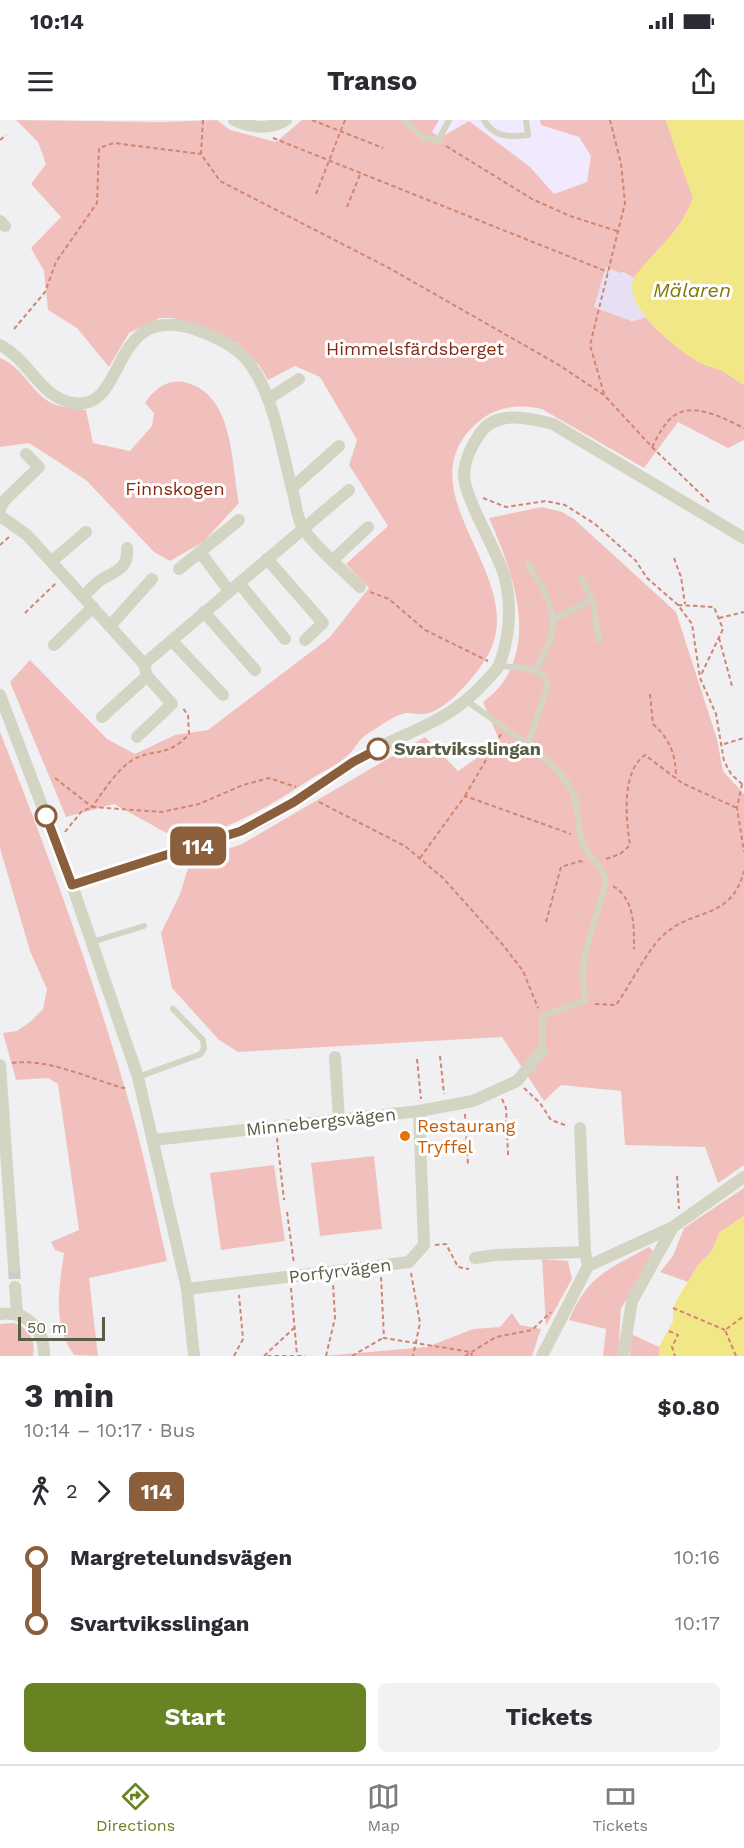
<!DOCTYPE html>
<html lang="en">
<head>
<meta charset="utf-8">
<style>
  body { margin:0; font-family:"Work Sans",sans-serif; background:#f2f2f3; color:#2b2b33; height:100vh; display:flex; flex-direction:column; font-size:22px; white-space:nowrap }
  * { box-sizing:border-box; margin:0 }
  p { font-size:20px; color:#7c7c81 }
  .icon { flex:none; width:33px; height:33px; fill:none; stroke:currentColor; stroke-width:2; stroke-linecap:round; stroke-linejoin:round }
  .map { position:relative; height:1236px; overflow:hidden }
  .details { display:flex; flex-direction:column; background:#fff; flex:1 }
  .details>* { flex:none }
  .badge { padding:0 12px; border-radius:9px; font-size:21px; line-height:39px }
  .scale { position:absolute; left:18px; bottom:15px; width:87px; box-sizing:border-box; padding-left:6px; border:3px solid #5a5e46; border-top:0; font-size:16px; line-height:21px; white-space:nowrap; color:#5a5e46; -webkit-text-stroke:4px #fff; paint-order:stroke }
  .map>.badge { position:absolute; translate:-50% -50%; box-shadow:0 0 0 3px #fff }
  .legs { display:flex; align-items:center; gap:9px; height:66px; padding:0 24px; font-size:20px }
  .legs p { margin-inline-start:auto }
  .summary { display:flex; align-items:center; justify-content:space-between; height:102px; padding:0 24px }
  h1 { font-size:33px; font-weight:700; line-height:45px }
  .primary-button { display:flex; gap:12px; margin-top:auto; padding:12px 24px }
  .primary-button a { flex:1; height:69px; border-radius:9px; background:#688322; color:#fff; font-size:24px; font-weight:700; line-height:69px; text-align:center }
  .primary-button a+a { background:#f2f2f3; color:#2b2b33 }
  ul { padding:0 24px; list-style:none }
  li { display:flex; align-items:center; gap:21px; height:66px; font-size:22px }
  li i { display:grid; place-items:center; width:9px; height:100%; margin:0 8px; background:currentColor }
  li i::after { content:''; width:15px; height:15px; margin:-8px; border:4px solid; border-radius:50%; background:#fff }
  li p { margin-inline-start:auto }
  li:first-child i { background:linear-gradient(#0000 50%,currentColor 0) }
  li:last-child i { background:linear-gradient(currentColor 50%,#0000 0) }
  .status { display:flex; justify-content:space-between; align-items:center; height:42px; padding:0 30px; background:#fff; direction:ltr }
  .status svg { height:16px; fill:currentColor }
  header { display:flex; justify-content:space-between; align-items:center; height:78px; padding:0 24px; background:#fff; font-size:27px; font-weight:700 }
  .tab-bar { display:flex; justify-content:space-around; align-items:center; height:84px; border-top:2px solid #e1e1e2; background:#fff; font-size:16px; color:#7c7c81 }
  .tab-bar a { display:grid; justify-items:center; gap:3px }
  .tab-bar .on { color:#688322 }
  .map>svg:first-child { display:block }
  .commercial { fill:#f1e9fd }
  .green { fill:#f2c0bc }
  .sand { fill:#e7e0f4 }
  .water { fill:#f2e786 }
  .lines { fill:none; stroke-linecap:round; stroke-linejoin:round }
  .minor-tunnel { stroke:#caccc7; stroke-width:12; stroke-dasharray:12 6; stroke-linecap:butt }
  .path { stroke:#d28571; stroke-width:2; stroke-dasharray:4.5 3; stroke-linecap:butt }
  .service { stroke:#d3d5c2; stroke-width:6 }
  .minor { stroke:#d3d5c2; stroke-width:12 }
  .line-1-casing { stroke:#fff; stroke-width:14 }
  .line-1 { stroke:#8b5e3c; stroke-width:9 }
  .stop-1-dot { fill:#fff; stroke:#8b5e3c; stroke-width:3 }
  .food-dot { fill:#e8710a; stroke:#fff; stroke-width:2 }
  .labels { text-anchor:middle; stroke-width:6; stroke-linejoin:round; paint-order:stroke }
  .park-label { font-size:18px; fill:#852811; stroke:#fff }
  .stop-label { font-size:18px; font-weight:bold; fill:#5a5e46; stroke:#fff; text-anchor:start }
  .street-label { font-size:18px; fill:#5a5e46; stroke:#fff }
  .food-label { font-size:18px; fill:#c56008; stroke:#fff; text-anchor:start }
  .water-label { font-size:20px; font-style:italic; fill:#837807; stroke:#fff }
</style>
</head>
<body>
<div class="status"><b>10:14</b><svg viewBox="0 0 49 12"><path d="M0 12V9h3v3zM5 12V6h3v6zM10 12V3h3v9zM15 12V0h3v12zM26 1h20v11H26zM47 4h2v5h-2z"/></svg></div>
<header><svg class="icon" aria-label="menu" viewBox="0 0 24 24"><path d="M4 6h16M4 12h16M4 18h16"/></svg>Transo<svg class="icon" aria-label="share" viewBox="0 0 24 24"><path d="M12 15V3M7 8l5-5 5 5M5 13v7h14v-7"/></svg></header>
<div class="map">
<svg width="744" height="1236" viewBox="0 0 744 1236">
  <rect width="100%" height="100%" fill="#f0f0f2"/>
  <path class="commercial" d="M439 0H540L541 5 579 17 591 36 587 62 554 74 529 46 469 1 445 15H436L432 12Z"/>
  <g class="green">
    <path d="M16 0 162 2 217 0 230 10 276 22 302 0H439L432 12 436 15H445L469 1 529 46 554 74 587 62 591 36 579 17 541 5 540 0H666L693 77C683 110 655 132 634 158L623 152 594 187 632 201 646 197 655 208 698 242 723 251 744 265V320L728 328 678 302 644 348 542 289C520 284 496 286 478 302 401 369 525 453 491 529 482 549 448 591 425 594 419 595 413 593 407 593 395 594 378 608 367 614 358 620 354 631 346 637 336 646 322 652 311 659 269 687 230 709 181 721L114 684 66 697 10 562 30 540 107 619 135 634 175 615 208 610 329 518 369 468 346 444 388 406 349 345 357 320 320 257 295 246 268 260 259 245 239 224 192 203 172 198H160L129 213 109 247 77 208 48 190 44 151 31 128 61 97 31 64 46 44 38 22Z"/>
    <path d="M0 238C22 247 28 266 45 279 56 288 73 288 86 290L93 323 130 331 152 306 154 293 145 283C153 270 167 259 183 262 234 272 231 341 239 383L203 422 170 441 154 432 87 361 54 339 29 323 0 327Z"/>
    <path d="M542 387 562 392 574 399 676 492 717 619 723 651 744 674V1045L718 1063 705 1027 625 1025 621 971 561 965 544 981 502 917 238 932 219 920 172 868 161 813 180 774 190 742 242 724 425 617 458 651 500 622 483 582C490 576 498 570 503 562 537 514 510 446 489 398Z"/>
    <path d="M0 612C48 732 93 857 129 982 144 1034 155 1088 167 1141L89 1158 98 1236 74 1235C52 1205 59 1168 64 1133L55 1130 51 1122 79 1110 58 964 48 958 16 960 3 913 17 911 30 902 43 889 47 869 30 831 0 728Z"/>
    <path d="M374 1036 382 1109 320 1116 311 1043Z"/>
    <path d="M274 1045 285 1121 221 1130 210 1053Z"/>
    <path d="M744 1068V1096L720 1112 712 1131 699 1144 688 1162 660 1152 673 1136 684 1108Z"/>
    <path d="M649 1127 653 1131 621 1189 618 1236H603L606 1209 569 1200C588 1155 609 1149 649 1127Z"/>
    <path d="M542 1139 568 1141 572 1159 546 1206Z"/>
    <path d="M512 1193 520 1205 541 1209 532 1236H323L427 1227 473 1209 500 1207Z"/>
    <path d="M14 1203C29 1208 36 1220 33 1236H0V1204Z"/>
    <path d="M631 1214 659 1227V1236H630Z"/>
  </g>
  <path class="sand" d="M606 147 634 158C632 174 635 185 646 197L633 201 594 187Z"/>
  <g class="water">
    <path d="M666 0H744V265C736 260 729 254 720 250 713 247 705 246 699 242 678 231 616 181 636 155 656 128 683 110 693 77 683 52 674 27 666 0Z"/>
    <path d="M744 1096V1236H659V1227L673 1201V1188L676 1181 699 1144 712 1131 720 1112Z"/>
  </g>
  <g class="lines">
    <path class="minor-tunnel" d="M14 1147 15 1167"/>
    <g class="path">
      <path d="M203 0 201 34 220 61 389 148 559 245 604 275 652 327 711 384"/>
      <path d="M312 0 383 28"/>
      <path d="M273 18 608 152"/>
      <path d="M0 20 6 15"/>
      <path d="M446 26 532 79 570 96 620 112"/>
      <path d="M316 74 345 0"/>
      <path d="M347 87 361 52"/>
      <path d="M14 209 45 172 56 142 97 83 99 28 114 23 201 34"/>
      <path d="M604 274 590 225 625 83 621 44 610 0"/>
      <path d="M652 327C657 318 662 307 670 299 690 279 723 298 744 308"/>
      <path d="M483 378 506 387 546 381 565 385 595 404 636 441 647 458 678 485 692 504 700 558 716 594 724 641 731 654 744 666"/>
      <path d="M0 425 10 416"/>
      <path d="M674 438 681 457 685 484"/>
      <path d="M370 472 389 479 425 510 488 541"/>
      <path d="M678 485 714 487 723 509 701 555"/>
      <path d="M25 493 56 463"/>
      <path d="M719 498 744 492"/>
      <path d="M719 518 732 566"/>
      <path d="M650 574 653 604C670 619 676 635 676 658"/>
      <path d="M724 624 744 618"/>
      <path d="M55 658 92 687C103 672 115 652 131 641 153 627 167 639 189 614L188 595 182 587"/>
      <path d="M742 664 737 688 744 732"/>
      <path d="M465 676 501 614"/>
      <path d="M319 682 405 726 443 758 503 825 523 851 538 888"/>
      <path d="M65 712 81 692 92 687 162 692 199 684 243 665 269 658 296 667"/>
      <path d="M420 738 465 676 571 714"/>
      <path d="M606 739 620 734 630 725C626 699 621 652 645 635L682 663 737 688"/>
      <path d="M613 766C635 779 634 807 634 829"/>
      <path d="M546 802 561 747 580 741 585 743"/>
      <path d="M595 884 616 885C630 865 641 842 656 823 688 784 730 805 744 751"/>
      <path d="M440 936 444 974"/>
      <path d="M417 939 421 979"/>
      <path d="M12 943C48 938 88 958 123 968L128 967"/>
      <path d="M524 968 540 983 551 1000 568 1006"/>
      <path d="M502 979 506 988 508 1035"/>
      <path d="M465 994 468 1044"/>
      <path d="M277 1018 284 1080"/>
      <path d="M677 1056 679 1089"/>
      <path d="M287 1092 294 1144"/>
      <path d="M435 1125 446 1124 458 1147 469 1149"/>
      <path d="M411 1153 420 1203 413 1236"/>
      <path d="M381 1157 384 1218 471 1232 472 1236"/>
      <path d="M291 1168 297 1235"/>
      <path d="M673 1188 725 1210"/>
      <path d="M669 1211 678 1215 672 1227 675 1236"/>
      <path d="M234 1236 243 1219 239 1175"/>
      <path d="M264 1236 294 1208"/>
      <path d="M267 1236H305"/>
      <path d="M326 1236 335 1198 333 1163"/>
      <path d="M352 1236 383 1218"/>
      <path d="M465 1236 496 1217 532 1210 551 1192"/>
      <path d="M736 1236 725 1210 744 1196"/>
    </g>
    <g class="service">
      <path d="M403 0 423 17 438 21 449 0"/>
      <path d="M484 0C494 18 510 17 528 15L526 0"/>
      <path d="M528 444C555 487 564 507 534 551"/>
      <path d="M581 458 592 479 599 520"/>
      <path d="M555 499 592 479"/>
      <path d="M499 546 527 548 542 554 548 566 528 624"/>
      <path d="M467 581C495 602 555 639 571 669 581 687 575 713 587 731 593 741 608 750 605 765 596 803 575 842 586 880L542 896V931"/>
      <path d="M92 822 144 806"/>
      <path d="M138 957 201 934 204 928 203 920 173 889"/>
    </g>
    <g class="minor">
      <path d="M234 0C250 8 271 10 286 0"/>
      <path d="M0 101 5 106"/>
      <path d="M0 225C30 241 40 277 73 283 129 293 107 179 197 210 212 215 234 226 244 237 274 269 282 333 293 373 296 384 297 399 303 408 312 424 346 453 360 467"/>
      <path d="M268 279 299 259"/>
      <path d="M292 368 339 326"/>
      <path d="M0 389 4 381 39 347 26 334"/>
      <path d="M0 396 27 415 144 544 349 370"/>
      <path d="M200 432 229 471"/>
      <path d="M267 439 323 503 305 520"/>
      <path d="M333 440 368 407"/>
      <path d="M52 441 86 412"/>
      <path d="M179 449 239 400"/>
      <path d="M239 463 285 519"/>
      <path d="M84 476C88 472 93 466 98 462 113 451 129 451 127 428"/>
      <path d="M204 492 255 550"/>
      <path d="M110 506 152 459"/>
      <path d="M172 521 223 575"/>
      <path d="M54 525 93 487"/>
      <path d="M0 575 72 765 138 957 187 1169 194 1236"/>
      <path d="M102 597 147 556"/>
      <path d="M137 617 172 584 147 556 144 544"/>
      <path d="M154 740C184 730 216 723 244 710 284 692 316 666 352 643 401 611 445 607 486 561 491 555 498 550 500 543 510 515 512 488 505 458 498 431 463 377 464 353 465 339 471 327 479 315 495 289 529 298 553 304L744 418"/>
      <path d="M72 765 138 745"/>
      <path d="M335 937 339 1000"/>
      <path d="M0 945 14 1147"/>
      <path d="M580 1008 585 1132 588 1146"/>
      <path d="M153 1020 419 991 473 981 517 961 542 931"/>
      <path d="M475 1138 495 1135 585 1132"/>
      <path d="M15 1167 17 1194"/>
      <path d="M187 1169 409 1142 424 1125 419 991"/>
      <path d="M0 1194C27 1190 45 1210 44 1236"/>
      <path d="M542 1236 588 1146 673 1107 744 1057"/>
      <path d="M623 1236 632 1181 673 1107"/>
    </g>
  </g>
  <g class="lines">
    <defs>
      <path id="line-1" d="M46 696 72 765 241 711 294 682 353 642 378 629"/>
    </defs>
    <use href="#line-1" class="line-1-casing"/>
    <use href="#line-1" class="line-1"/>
  </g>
  <g class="stop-1-dot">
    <circle cx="378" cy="629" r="10"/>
    <circle cx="46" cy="696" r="10"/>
  </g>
  <circle class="food-dot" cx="405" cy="1016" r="6"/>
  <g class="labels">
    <g class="park-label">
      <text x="415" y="235">Himmelsfärdsberget</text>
      <text x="175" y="375">Finnskogen</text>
    </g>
    <g class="stop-label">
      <text x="394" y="635">Svartviksslingan</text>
    </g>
    <g class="street-label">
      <text transform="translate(321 1002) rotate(-6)" y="6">Minnebergsvägen</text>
      <text transform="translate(340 1151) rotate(-7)" y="6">Porfyrvägen</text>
    </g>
    <g class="food-label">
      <text x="417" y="1012">Restaurang<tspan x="417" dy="21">Tryffel</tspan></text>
    </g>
    <g class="water-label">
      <text x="692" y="177">Mälaren</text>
    </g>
  </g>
</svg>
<div class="scale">50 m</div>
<b class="badge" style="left:198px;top:726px;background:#8b5e3c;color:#fff">114</b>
</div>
<section class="details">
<div class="summary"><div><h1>3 min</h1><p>10:14 – 10:17 · Bus</p></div><b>$0.80</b></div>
<div class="legs"><svg class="icon" aria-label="walk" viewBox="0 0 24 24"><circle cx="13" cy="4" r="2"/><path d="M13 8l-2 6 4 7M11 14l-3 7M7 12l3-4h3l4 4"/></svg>2<svg class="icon" aria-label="forward" viewBox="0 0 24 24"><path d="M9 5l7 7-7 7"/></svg><b class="badge" style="background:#8b5e3c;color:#fff">114</b></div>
<ul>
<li><i style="color:#8b5e3c"></i><b>Margretelundsvägen</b><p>10:16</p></li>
<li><i style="color:#8b5e3c"></i><b>Svartviksslingan</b><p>10:17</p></li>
</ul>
<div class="primary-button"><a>Start</a><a>Tickets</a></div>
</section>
<nav class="tab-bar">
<a class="on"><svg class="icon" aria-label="directions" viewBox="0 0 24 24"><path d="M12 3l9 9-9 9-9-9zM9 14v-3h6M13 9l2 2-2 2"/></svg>Directions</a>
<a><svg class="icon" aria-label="map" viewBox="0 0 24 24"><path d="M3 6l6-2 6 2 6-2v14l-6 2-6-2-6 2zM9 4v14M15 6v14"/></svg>Map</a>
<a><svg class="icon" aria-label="tickets" viewBox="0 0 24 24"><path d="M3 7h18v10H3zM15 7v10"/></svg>Tickets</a>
</nav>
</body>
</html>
